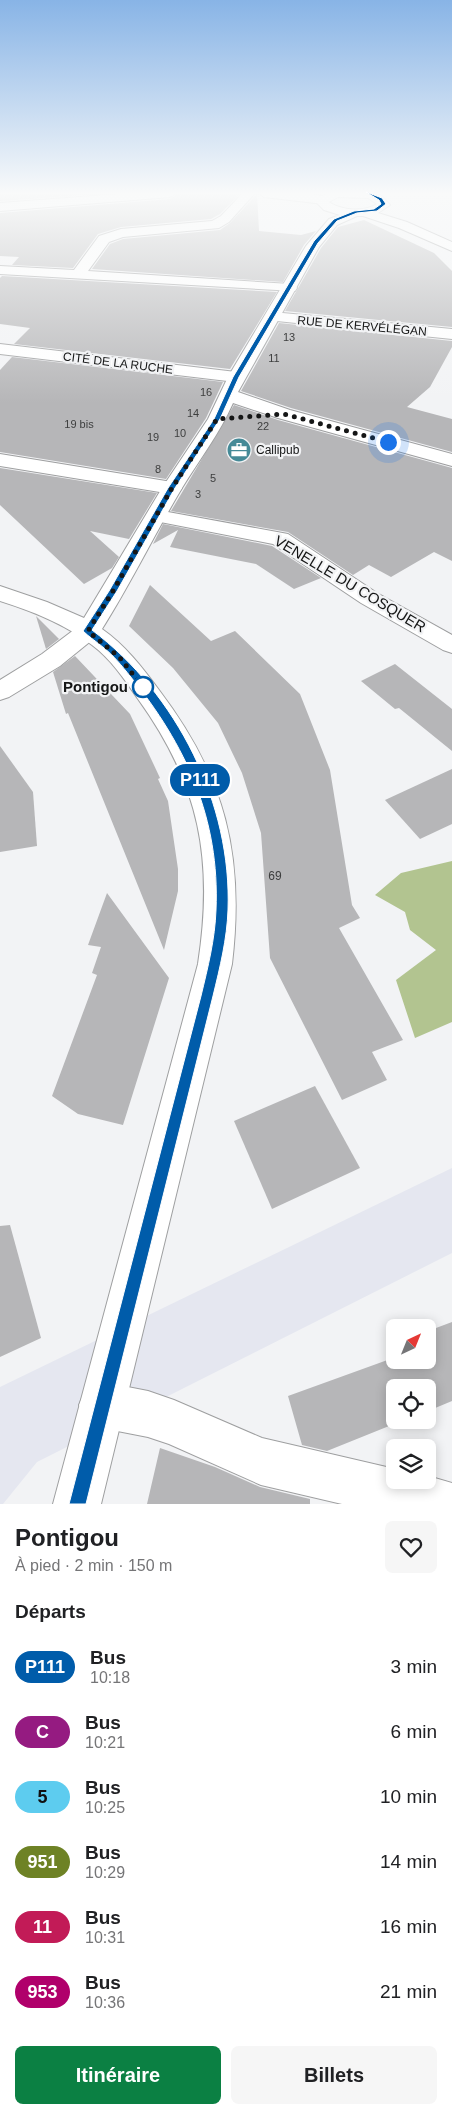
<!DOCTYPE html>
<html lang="fr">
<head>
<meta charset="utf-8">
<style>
  body { margin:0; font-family:Helvetica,sans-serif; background:#f6f6f6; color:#202124; height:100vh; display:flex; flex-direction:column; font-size:19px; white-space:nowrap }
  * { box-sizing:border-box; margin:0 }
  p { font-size:16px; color:#757577 }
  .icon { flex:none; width:28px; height:28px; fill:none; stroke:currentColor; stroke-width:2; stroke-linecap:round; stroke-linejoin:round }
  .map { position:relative; height:1504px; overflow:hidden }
  .side { display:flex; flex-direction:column; background:#fff; flex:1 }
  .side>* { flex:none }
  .badge { padding:0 10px; border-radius:16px; font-size:18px; line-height:32px }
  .needle { width:32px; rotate:43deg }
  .fabs { position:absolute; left:386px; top:1319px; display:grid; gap:10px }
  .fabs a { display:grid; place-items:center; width:50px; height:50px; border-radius:8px; background:#fff; box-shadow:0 2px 12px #0003; font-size:25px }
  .you { position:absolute; width:25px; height:25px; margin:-12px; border:4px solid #fff; border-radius:50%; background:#1a73e8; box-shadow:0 0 0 8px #1a73e833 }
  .map>.badge { position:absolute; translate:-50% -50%; box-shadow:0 0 0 2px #fff }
  h2 { padding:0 15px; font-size:19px; line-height:45px }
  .round { display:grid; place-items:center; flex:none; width:52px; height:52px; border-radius:8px; background:#f6f6f6 }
  .head { display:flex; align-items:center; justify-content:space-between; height:85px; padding:0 15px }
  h1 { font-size:24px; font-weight:600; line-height:38px }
  .button { display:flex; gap:10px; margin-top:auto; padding:10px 15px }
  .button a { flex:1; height:58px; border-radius:8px; background:#0b8043; color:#fff; font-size:20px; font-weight:600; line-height:58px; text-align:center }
  .button a+a { background:#f6f6f6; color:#202124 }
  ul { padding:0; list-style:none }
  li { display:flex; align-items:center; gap:15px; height:65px; padding:0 15px }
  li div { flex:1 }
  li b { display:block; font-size:19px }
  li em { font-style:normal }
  li .badge { min-width:55px; font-weight:700; text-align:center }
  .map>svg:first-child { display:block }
  .built { fill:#e5e7f0 }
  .forest { fill:#b2c490 }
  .building { fill:#b6b6b8 }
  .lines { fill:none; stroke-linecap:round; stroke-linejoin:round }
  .street-casing { stroke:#9e9fa0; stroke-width:2 }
  .secondary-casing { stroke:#9e9fa0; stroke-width:2 }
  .street { fill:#fff; fill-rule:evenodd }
  .secondary { fill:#fff; fill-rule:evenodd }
  .line { fill:#005caa; stroke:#fff }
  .walk { stroke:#151616; stroke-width:5; stroke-dasharray:0 9 }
  .stop-dot { fill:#fff; stroke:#005caa; stroke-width:2.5 }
  .labels { text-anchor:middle; stroke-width:4.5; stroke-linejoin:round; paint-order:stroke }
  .far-number-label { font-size:11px; fill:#3d3e3e }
  .far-street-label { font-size:12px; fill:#151616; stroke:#f2f3f5 }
  .far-poi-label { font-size:12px; fill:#151616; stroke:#f2f3f5; text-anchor:start }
  .number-label { font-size:12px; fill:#3d3e3e }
  .street-label { font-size:15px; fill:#151616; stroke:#f2f3f5 }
  .stop-label { font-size:15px; font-weight:bold; fill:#151616; stroke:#f2f3f5; text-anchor:end }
</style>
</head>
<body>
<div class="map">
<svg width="452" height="1504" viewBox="0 0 452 1504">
  <rect width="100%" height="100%" fill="#f2f3f5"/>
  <path class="built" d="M452 1168V1253L37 1462 3 1504H0V1387Z"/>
  <path class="forest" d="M452 861V1022L415 1038 396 980 436 950 410 930 405 912 375 895 401 873Z"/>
  <g class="building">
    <path d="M0 193H114L0 201Z"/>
    <path d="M178 193H241L220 214 211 219 121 227 98 234 73 268 12 265 19 257 0 256V213L170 199Z"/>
    <path d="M257 194 259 231 301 235 316 231 304 245 283 282 92 269 110 244 123 239 220 230 230 223Z"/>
    <path d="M364 220 434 253 452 271V327L285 311 321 248 338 227Z"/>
    <path d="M2 276 277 292 230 369 14 344 30 328 0 324V278Z"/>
    <path d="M279 323 452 341V347L430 387 407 407 452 419V452L291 408 241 391Z"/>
    <path d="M12 357 223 382 206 418 166 479 0 452V370Z"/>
    <path d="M234 405 278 420 452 468V561L434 552 391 577 369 565 353 575 288 532 171 511Z"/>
    <path d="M0 468 157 493 129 539 90 531 119 557 112 568 84 584 0 505Z"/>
    <path d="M163 524 272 546 321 578 294 589 256 564 170 547 178 530 153 544Z"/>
    <path d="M150 585 211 641 235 631 300 694 330 770 352 905 360 918 339 928 403 1040 372 1052 387 1080 342 1100 270 958 261 833 242 773 218 723 173 668 129 626Z"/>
    <path d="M36 616 59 639 46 649Z"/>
    <path d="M75 656 130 714 160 778 158 779 168 801 178 869V891L164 950 68 713 66 714 53 672Z"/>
    <path d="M395 664 452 709V751L399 708 395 709 361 681Z"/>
    <path d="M0 746 33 792 37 846 0 852Z"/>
    <path d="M452 769V824L420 839 385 800Z"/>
    <path d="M107 893 169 978 123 1125 78 1114 52 1096 97 975 92 973 101 947 88 945Z"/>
    <path d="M315 1086 360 1168 272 1209 234 1121Z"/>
    <path d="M10 1225 41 1338 0 1357V1226Z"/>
    <path d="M452 1322V1401L428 1411V1388H395V1420H404L327 1451 302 1445 288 1396 393 1358 388 1345 395 1343V1360H428V1331Z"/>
    <path d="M160 1448 215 1467 260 1487 310 1499V1504H147Z"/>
  </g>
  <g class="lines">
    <defs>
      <g id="street">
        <path d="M133 193H176L170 197 0 211V203Z"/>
        <path d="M243 193H255L229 222 219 228 123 237 109 242 88 271 290 284 295 285 297 288 295 291 0 274V266L74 270 99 236 121 229 212 221 221 216Z"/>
        <path d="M258 193C271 191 321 191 330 200L324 204 264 197Z"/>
        <path d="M272 312 452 329V339L267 320 264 317Z"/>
        <path d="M0 344 236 372 242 373 244 377 242 381 236 382 0 354Z"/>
        <path d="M0 454 172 482 179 484 182 488 179 492 172 494 0 466Z"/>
        <path d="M157 510 288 534 377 593 452 635V653L443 650 361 603 273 544 150 520 147 516 150 512Z"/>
        <path d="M88 624 97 626 100 631 97 636 60 666 9 697 0 700V680L42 654 79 626Z"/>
        <path d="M102 1382 148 1391 174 1400 262 1438 395 1469V1480H428V1476L452 1483V1504H342L261 1485 169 1444 148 1437 102 1428 86 1421 79 1405 86 1389Z"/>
      </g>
      <path id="secondary" d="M329 193 380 194 390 205 378 213 407 222 452 242V251L399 228 363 216H357L337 225 319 247 238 392 290 410 452 454V466L278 418 233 403C220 433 199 460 182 488 154 535 131 583 102 629 125 645 142 667 159 690 225 777 245 855 232 964L101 1504H53L198 964C214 860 200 785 138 699 125 680 111 659 92 645 65 624 32 611 0 601V586L47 602 84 618 162 488 208 419 228 377 306 246 329 219 340 215 324 210 317 203 320 197ZM338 197 368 198 377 204C364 212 342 211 329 202Z"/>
    </defs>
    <use href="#street" class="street-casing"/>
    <use href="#secondary" class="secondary-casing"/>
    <use href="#street" class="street"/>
    <use href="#secondary" class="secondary"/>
  </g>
  <linearGradient id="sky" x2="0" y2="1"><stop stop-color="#88b4e6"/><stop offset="0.48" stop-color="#f9fafa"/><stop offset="1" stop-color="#f9fafa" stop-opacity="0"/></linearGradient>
  <rect width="452" height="403" fill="url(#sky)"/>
  <path class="line" d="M366 192 382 198 386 204 377 211 357 213 337 221 318 243 239 377 220 419 175 488 117 591 92 630C177 694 232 804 228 910 227 939 220 967 213 996L86 1504H69L201 996C208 967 215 939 216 910 220 819 186 745 130 676 122 666 113 655 104 648 97 642 89 637 83 631L109 591 168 488 214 419 233 377 314 241 334 219 354 211 374 209 381 204 379 200Z"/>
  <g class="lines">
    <path class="walk" d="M143 687 120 658 88 631 113 591 172 488 217 419 284 414 388 442"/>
  </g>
  <defs>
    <symbol id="office-disc" viewBox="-11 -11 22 22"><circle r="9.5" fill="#458a97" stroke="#f2f3f5"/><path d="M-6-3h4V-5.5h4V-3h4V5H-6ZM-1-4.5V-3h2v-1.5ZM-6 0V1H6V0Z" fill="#fff"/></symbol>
  </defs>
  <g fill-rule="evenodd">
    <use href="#office-disc" x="225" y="436" width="28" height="28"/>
  </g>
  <circle class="stop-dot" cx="143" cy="687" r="10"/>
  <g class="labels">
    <g class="far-number-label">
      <text x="289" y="341">13</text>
      <text x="274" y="362">11</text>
      <text x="206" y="396">16</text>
      <text x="193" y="417">14</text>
      <text x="79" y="428">19 bis</text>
      <text x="263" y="430">22</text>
      <text x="180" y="437">10</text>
      <text x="153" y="441">19</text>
      <text x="158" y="473">8</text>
      <text x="213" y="482">5</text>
      <text x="198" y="498">3</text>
    </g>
    <g class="far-street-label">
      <text transform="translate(362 326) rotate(5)" y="4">RUE DE KERVÉLÉGAN</text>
      <text transform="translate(118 363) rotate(7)" y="4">CITÉ DE LA RUCHE</text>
    </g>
    <g class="far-poi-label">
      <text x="256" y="454">Callipub</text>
    </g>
    <g class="number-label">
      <text x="275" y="880">69</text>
    </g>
    <g class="street-label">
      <text transform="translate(350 584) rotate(31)" y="5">VENELLE DU COSQUER</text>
    </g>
    <g class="stop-label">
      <text x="128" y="692">Pontigou</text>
    </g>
  </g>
</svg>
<div class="fabs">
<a><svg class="needle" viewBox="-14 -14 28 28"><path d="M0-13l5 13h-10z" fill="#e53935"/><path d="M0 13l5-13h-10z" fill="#757577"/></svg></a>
<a><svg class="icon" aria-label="locate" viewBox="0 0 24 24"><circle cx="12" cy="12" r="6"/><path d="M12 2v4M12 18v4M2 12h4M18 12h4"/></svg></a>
<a><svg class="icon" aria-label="layers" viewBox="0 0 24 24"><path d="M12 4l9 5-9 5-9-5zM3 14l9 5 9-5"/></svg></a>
</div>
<div class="you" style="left:388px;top:442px"></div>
<b class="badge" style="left:200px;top:780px;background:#005caa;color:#fff">P111</b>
</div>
<section class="side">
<div class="head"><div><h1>Pontigou</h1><p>À pied · 2 min · 150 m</p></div><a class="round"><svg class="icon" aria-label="heart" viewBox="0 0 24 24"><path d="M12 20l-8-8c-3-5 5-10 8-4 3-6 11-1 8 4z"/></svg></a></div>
<h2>Départs</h2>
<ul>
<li><span class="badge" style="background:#005caa;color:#fff">P111</span><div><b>Bus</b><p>10:18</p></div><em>3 min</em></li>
<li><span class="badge" style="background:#951b81;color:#fff">C</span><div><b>Bus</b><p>10:21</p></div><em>6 min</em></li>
<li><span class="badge" style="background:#5dccef;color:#111">5</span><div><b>Bus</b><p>10:25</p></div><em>10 min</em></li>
<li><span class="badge" style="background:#6e8225;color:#fff">951</span><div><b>Bus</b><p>10:29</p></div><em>14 min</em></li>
<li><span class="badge" style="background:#c21b57;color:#fff">11</span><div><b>Bus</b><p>10:31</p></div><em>16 min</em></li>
<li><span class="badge" style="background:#b0006b;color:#fff">953</span><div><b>Bus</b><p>10:36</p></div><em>21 min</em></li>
</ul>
<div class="button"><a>Itinéraire</a><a>Billets</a></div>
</section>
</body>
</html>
